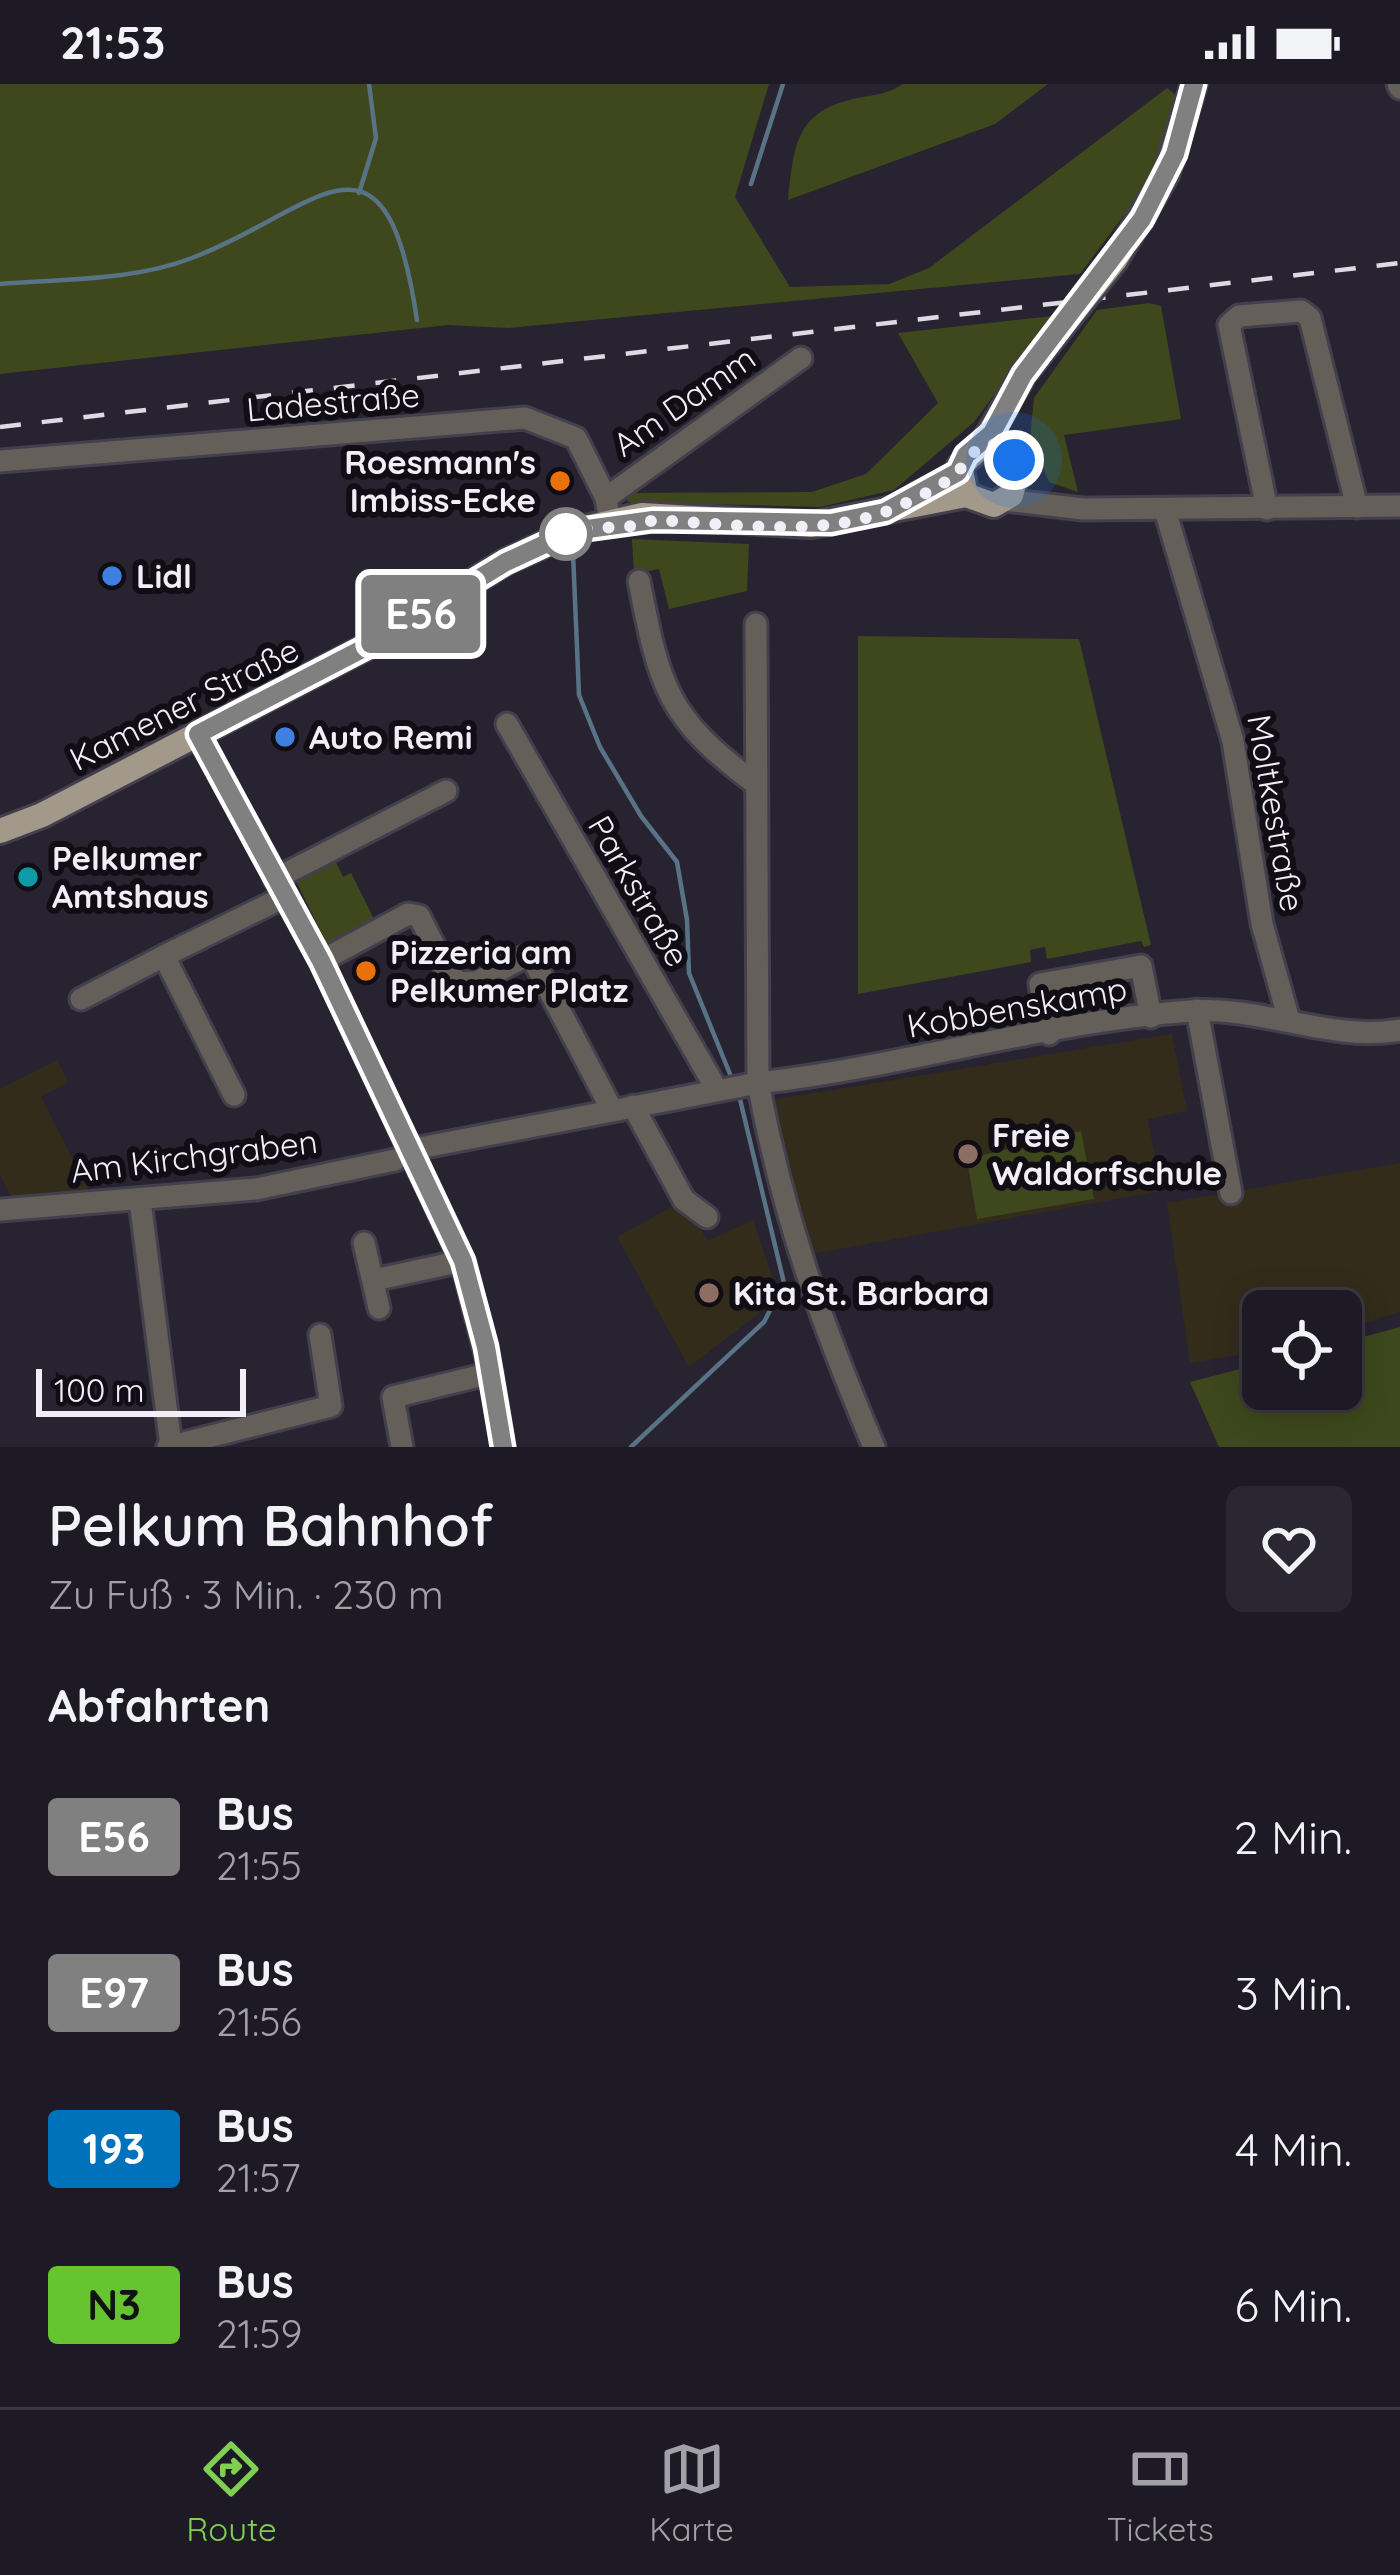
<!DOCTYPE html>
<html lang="de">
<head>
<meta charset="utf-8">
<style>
  body { margin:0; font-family:Quicksand,sans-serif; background:#2b2732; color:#f1f3f6; height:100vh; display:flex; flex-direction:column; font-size:45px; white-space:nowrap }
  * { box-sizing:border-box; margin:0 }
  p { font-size:39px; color:#a1a1a7 }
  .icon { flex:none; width:66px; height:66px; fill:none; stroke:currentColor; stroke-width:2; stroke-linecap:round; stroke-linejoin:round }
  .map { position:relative; height:1363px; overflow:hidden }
  .drawer { display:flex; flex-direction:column; background:#1e1a25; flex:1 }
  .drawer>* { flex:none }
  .badge { padding:0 24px; border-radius:9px; font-size:42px; line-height:78px }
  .buttons { position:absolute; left:1242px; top:1206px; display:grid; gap:24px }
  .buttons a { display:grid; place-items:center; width:120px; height:120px; border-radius:18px; background:#1e1a25; box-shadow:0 6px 30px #0003,0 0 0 3px #3c3842; font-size:60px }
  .scale { position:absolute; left:36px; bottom:30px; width:210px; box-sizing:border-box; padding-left:12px; border:6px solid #f1eef7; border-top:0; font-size:33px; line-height:42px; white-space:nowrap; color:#f1eef7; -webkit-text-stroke:9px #100d14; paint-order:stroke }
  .you { position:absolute; width:60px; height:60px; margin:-30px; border:9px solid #fff; border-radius:50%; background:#1a73e8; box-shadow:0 0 0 18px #1a73e833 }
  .map>.badge { position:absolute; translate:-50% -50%; box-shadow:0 0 0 6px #fff }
  h2 { padding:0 48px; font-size:45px; line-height:108px }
  .round { display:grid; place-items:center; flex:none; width:126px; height:126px; border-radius:18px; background:#2b2732 }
  .headline { display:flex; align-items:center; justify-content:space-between; height:204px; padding:0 48px }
  h1 { font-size:57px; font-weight:600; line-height:90px }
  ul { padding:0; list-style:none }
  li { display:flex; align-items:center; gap:36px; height:156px; padding:0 48px }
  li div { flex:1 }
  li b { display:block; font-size:45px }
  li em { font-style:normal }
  li .badge { min-width:132px; font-weight:700; text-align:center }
  .status { display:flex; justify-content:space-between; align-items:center; height:84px; padding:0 60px; background:#1e1a25; direction:ltr }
  .status svg { height:33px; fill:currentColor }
  .tab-bar { display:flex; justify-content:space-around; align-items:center; height:168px; border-top:3px solid #3c3842; background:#1e1a25; font-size:33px; color:#a1a1a7 }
  .tab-bar a { display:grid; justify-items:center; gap:6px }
  .tab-bar .on { color:#7fd052 }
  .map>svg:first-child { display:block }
  .education { fill:#332c1b }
  .green { fill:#3e481c }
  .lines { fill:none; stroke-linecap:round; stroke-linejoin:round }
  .stream { stroke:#587385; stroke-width:4.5 }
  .minor-casing { stroke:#443f4d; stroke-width:27 }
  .major-casing { stroke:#443f4d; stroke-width:30 }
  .minor { stroke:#645f59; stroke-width:21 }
  .major { stroke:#a3998b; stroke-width:24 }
  .rail { stroke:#dddae3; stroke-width:4.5; stroke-dasharray:21 21; stroke-linecap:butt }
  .major-bridge-casing { stroke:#443f4d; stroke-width:30; stroke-linecap:butt }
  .major-bridge { stroke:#a3998b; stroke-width:24 }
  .line-casing { stroke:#fff; stroke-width:27 }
  .line { stroke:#808080; stroke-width:18 }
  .walk { stroke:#f1eef7; stroke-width:12; stroke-dasharray:0 21.6 }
  .food-dot { fill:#e8710a; stroke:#100d14; stroke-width:4.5 }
  .stop-dot { fill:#fff; stroke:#808080; stroke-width:6 }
  .shop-dot { fill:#3f7fe0; stroke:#100d14; stroke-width:4.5 }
  .culture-dot { fill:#0f9aa8; stroke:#100d14; stroke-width:4.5 }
  .education-dot { fill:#8d6e63; stroke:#100d14; stroke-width:4.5 }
  .labels { text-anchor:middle; stroke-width:12; stroke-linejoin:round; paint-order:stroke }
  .street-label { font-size:33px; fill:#f1eef7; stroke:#100d14 }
  .poi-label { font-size:33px; font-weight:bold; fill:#f1eef7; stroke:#100d14; text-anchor:start }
</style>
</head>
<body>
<div class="status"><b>21:53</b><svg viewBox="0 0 49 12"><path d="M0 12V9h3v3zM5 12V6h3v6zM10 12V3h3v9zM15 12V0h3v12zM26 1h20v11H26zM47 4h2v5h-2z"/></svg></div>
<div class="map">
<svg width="1400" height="1363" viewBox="0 0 1400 1363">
  <rect width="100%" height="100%" fill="#282331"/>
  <g class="education">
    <path d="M1172 950 1187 1027 1148 1035 1161 1107 800 1172 772 1016Z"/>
    <path d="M57 976 68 998 41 1013 90 1109 13 1116 0 1091V1005Z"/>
    <path d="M1400 1079V1228L1341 1246V1227H1263V1267L1190 1279 1167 1119Z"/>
    <path d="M675 1121 694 1133 707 1157 753 1136 773 1195 766 1224 689 1283 617 1153Z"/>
  </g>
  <g class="green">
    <path d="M0 0H769L735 113 790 203 889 200 929 184 1167 4 1178 13 1149 98 1080 190 508 244 448 241 0 290Z"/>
    <path d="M903 0H1048L995 40 788 116C794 60 796 27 857 14 873 11 889 10 903 0Z"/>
    <path d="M1149 219 1161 222 1181 335 1064 351 1078 408 1049 398 1030 354 1034 314 1097 226Z"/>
    <path d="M1053 232 974 338 894 406 820 423 627 418 629 409 812 408 866 390 938 319 898 249Z"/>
    <path d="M632 455 749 460 747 507 669 525 659 485 634 490Z"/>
    <path d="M858 552 1079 555 1151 861 1144 863 1141 857 1047 875 1045 863 1030 866 1031 878 858 910Z"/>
    <path d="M334 774 343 793 351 789 376 839 331 868 294 793Z"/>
    <path d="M1081 1047 1094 1115 977 1135 967 1075Z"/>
    <path d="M1400 1243V1363H1219L1190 1298 1263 1279V1305H1341V1259Z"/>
  </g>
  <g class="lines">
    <g class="stream">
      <path d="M751 100 783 0"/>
      <path d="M359 109 376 54 369 0"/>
      <path d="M0 200C62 195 133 197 192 174 318 126 385 21 417 236"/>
      <path d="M573 469 579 611 600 663 641 732 677 778 687 836 689 889 732 995"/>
      <path d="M631 1363 764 1238 784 1199 739 1011"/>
    </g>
    <defs>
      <g id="minor">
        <path d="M1398 0 1400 4"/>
        <path d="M0 377 525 334 576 354 606 414 610 439"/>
        <path d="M606 414 801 274"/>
        <path d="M1005 416 1083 425 1400 422"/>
        <path d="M1267 425 1229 241 1239 232 1301 227 1310 234 1357 423"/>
        <path d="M1165 426 1233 657 1262 840 1289 936"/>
        <path d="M639 497C660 604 666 633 756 700"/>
        <path d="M756 540 758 999C903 983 1046 937 1192 927 1263 922 1329 958 1400 946"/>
        <path d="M507 640 717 1006"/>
        <path d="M198 650 321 877 462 1177 491 1289 503 1363"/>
        <path d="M275 795 446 707"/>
        <path d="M321 877 408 830 419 832 448 889 460 899 477 898 530 870 612 1026"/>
        <path d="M81 915 164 872"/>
        <path d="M1197 926 1231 1109"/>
        <path d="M1049 950 1040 900 1141 882 1151 933"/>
        <path d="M234 1011 164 872 284 813"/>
        <path d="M633 1022 684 1116 707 1133"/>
        <path d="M414 1065 758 999C784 1137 820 1235 874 1363"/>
        <path d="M140 1116 171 1362"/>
        <path d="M0 1126 256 1105 395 1076"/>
        <path d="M364 1159 379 1224"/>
        <path d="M374 1196 462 1177"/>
        <path d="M168 1363 331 1322 320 1251"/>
        <path d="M402 1363 393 1313 491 1289"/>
      </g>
      <g id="major">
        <path d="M1115 176 1166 91 1194 0"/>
        <path d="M982 362 1003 365 1018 386 1011 411 994 421 966 411 960 382 982 362 1023 291 1055 251"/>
        <path d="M0 747 42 731 370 561 505 478 573 447 642 431 811 441 966 411"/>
      </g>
    </defs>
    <use href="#minor" class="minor-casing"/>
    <use href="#major" class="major-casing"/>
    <use href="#minor" class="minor"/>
    <use href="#major" class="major"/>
    <path class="rail" d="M0 343 1400 179"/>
    <defs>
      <path id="major-bridge" d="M1055 251 1115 176"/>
    </defs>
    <use href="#major-bridge" class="major-bridge-casing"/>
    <use href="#major-bridge" class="major-bridge"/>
  </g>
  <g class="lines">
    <defs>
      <path id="line" d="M503 1363 486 1263 463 1177 321 877 198 650 370 561 506 478 573 447 653 436 831 439 885 428 958 388 966 371 992 349 1023 291 1142 135 1175 70 1194 0"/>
    </defs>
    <use href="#line" class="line-casing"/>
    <use href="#line" class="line"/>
    <path class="walk" d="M566 450C597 438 627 449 653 436 727 439 813 454 885 428 898 424 951 398 958 388 974 367 988 344 1014 376"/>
  </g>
  <g class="food-dot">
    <circle cx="560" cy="397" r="12"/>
    <circle cx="366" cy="887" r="12"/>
  </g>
  <circle class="stop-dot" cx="566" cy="450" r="24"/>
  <g class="shop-dot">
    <circle cx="112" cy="492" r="12"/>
    <circle cx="285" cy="653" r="12"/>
  </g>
  <circle class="culture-dot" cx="28" cy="793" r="12"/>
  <g class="education-dot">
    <circle cx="968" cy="1070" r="12"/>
    <circle cx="709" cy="1209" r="12"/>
  </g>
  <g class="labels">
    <g class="street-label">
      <text transform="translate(684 317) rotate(-35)" y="12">Am Damm</text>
      <text transform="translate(333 318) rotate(-5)" y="12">Ladestraße</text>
      <text transform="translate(184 620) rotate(-27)" y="12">Kamener Straße</text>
      <text transform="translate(1276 729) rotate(80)" y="12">Moltkestraße</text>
      <text transform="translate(639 807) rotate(60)" y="12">Parkstraße</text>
      <text transform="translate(1017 923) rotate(-10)" y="12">Kobbenskamp</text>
      <text transform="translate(194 1072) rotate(-7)" y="12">Am Kirchgraben</text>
    </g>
    <g class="poi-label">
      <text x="536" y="390" text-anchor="end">Roesmann's<tspan x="536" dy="38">Imbiss-Ecke</tspan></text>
      <text x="136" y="504">Lidl</text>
      <text x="309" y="665">Auto Remi</text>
      <text x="52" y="786">Pelkumer<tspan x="52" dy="38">Amtshaus</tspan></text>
      <text x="390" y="880">Pizzeria am<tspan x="390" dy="38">Pelkumer Platz</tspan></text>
      <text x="992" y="1063">Freie<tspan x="992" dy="38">Waldorfschule</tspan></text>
      <text x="733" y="1221">Kita St. Barbara</text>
    </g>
  </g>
</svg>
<div class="buttons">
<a><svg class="icon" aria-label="locate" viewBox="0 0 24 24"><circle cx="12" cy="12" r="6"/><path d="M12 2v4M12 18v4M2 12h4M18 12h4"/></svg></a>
</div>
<div class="scale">100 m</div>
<div class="you" style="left:1014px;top:376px"></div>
<b class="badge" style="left:421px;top:530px;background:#808080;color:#fff">E56</b>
</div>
<section class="drawer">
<div class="headline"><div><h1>Pelkum Bahnhof</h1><p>Zu Fuß · 3 Min. · 230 m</p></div><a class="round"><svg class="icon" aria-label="heart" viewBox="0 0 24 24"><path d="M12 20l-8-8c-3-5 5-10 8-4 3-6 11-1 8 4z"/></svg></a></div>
<h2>Abfahrten</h2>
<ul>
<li><span class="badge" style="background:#808080;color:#fff">E56</span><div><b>Bus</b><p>21:55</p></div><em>2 Min.</em></li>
<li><span class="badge" style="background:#808080;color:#fff">E97</span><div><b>Bus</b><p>21:56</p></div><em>3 Min.</em></li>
<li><span class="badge" style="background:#0072bc;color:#fff">193</span><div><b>Bus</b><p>21:57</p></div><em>4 Min.</em></li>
<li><span class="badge" style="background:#66c430;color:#111">N3</span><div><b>Bus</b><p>21:59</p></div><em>6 Min.</em></li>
</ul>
</section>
<nav class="tab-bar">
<a class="on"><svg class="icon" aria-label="directions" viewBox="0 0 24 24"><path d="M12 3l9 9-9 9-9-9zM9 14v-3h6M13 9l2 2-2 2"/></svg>Route</a>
<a><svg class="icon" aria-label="map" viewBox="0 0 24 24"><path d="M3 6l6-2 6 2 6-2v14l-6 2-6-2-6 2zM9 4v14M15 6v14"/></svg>Karte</a>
<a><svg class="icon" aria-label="tickets" viewBox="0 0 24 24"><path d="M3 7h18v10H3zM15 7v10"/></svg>Tickets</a>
</nav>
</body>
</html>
